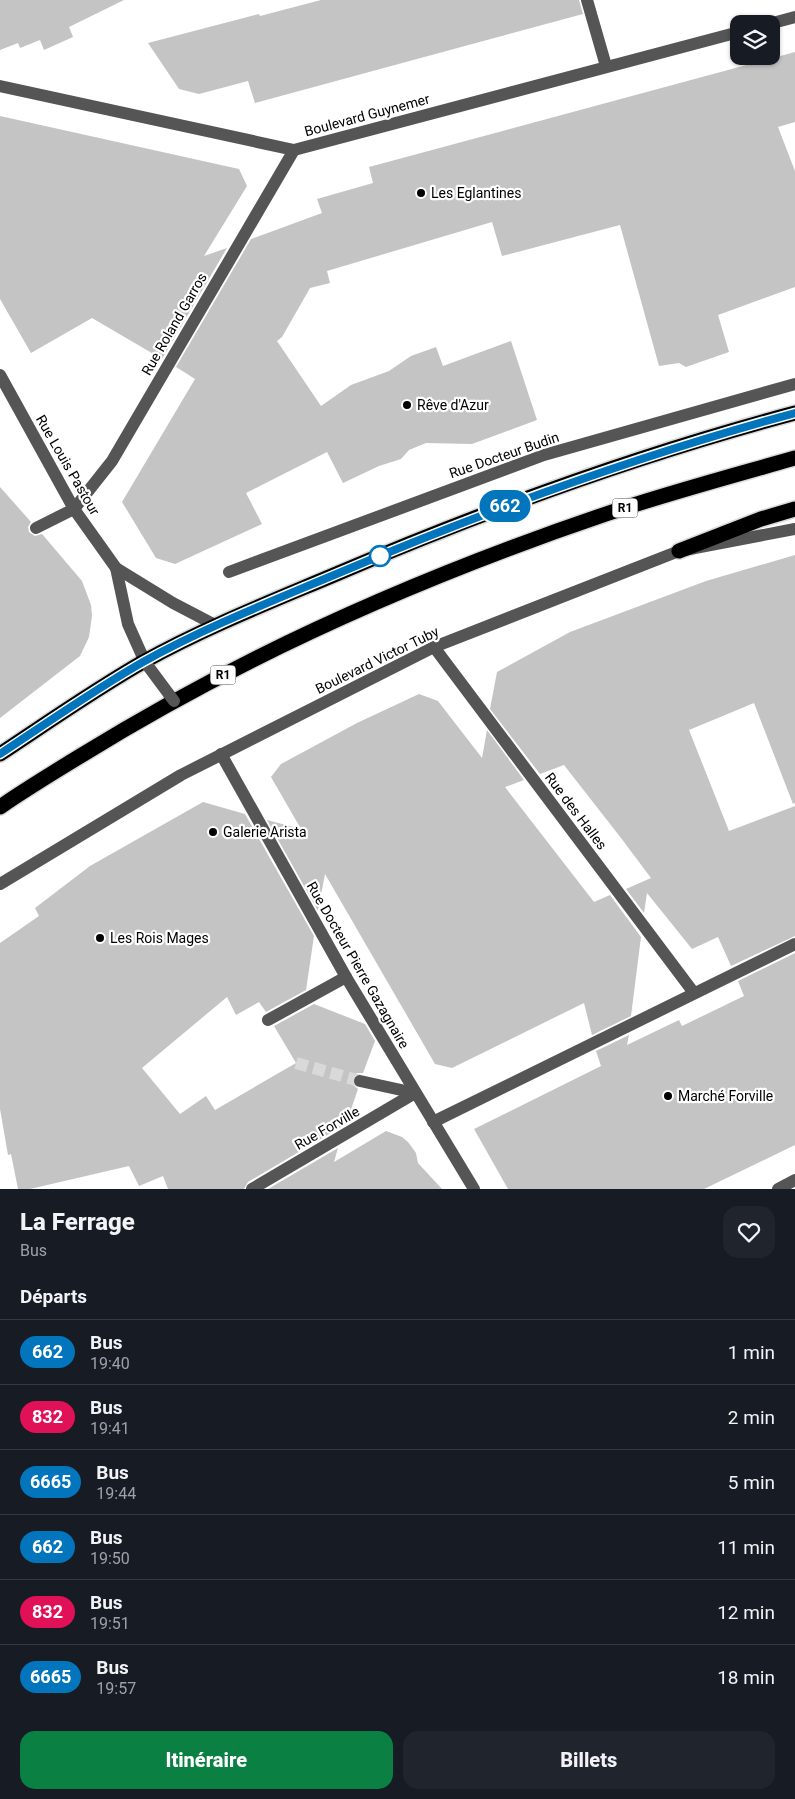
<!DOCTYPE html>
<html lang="fr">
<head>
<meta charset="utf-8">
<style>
  body { margin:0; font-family:Roboto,sans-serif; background:#20242c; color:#f1f3f6; height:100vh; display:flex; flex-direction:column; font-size:19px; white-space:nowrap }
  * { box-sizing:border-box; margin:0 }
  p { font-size:16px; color:#9ea1a6 }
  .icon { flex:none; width:28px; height:28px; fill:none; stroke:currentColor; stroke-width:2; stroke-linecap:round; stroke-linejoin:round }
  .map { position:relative; height:1189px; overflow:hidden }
  .panel { display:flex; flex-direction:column; background:#171b24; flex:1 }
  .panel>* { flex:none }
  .badge { padding:0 10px; border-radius:16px; font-size:18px; line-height:32px }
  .controls { position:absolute; left:730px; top:15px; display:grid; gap:10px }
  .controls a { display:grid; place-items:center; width:50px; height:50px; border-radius:10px; background:#171b24; box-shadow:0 1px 4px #0004; font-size:25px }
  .map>.badge { position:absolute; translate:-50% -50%; box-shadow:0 0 0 2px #fff }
  h2 { padding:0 20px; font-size:19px; line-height:45px }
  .round { display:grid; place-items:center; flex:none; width:52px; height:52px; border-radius:15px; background:#20242c }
  .head { display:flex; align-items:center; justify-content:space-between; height:85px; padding:0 20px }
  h1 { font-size:24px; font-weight:800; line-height:38px }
  .button { display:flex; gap:10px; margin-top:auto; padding:10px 20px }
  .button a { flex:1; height:58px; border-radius:15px; background:#0b8043; color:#fff; font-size:20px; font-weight:800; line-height:58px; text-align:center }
  .button a+a { background:#20242c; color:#f1f3f6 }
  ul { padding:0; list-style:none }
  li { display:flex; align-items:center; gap:15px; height:65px; padding:0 20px; border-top:1px solid #363941 }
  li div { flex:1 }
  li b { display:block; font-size:19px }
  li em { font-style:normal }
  li .badge { min-width:55px; font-weight:700; text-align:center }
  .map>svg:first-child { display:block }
  .building { fill:#c4c4c4 }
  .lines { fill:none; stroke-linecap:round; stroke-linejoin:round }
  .minor-tunnel { stroke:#d9d9d9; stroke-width:12; stroke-dasharray:12 6; stroke-linecap:butt }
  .highway-casing { stroke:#dbdbdb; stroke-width:18 }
  .minor { stroke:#555; stroke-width:12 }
  .highway { stroke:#000; stroke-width:15 }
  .minor-bridge { stroke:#555; stroke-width:12 }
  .line-casing { stroke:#fff; stroke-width:11 }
  .line { stroke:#0275bc; stroke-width:8 }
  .poi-dot { fill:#000; stroke:#fff; stroke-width:2 }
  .stop-dot { fill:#fff; stroke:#0275bc; stroke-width:2.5 }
  .labels { text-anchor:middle; stroke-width:4.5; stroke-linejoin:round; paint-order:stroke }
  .shield { fill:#fff; stroke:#4c4c4c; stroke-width:1 }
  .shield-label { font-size:12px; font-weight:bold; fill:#000 }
  .street-label { font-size:14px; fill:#000; stroke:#fff }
  .poi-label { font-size:14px; fill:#000; stroke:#fff; text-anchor:start }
</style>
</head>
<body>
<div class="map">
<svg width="795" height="1189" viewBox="0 0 795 1189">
  <rect width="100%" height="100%" fill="#fff"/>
  <g class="building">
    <path d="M0 0H124L69 27 73 37 44 50 40 40 20 48 18 43 0 50Z"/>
    <path d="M321 0H579L583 14 255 103 248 81 199 94 179 89 148 43 259 14 260 16Z"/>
    <path d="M795 52V122L778 127 795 171V287L718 315 729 352 686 367 679 363 659 366 620 225 502 256 492 222 327 271 330 283 310 288 282 337 277 341 321 406 351 385 389 371 411 356 436 347 443 366 511 341 537 420 472 444 426 443 409 450 401 459 379 466 343 483 327 452 246 493 262 524 175 564 156 558 122 502 195 379 176 367 251 239 322 213 317 199 373 183 369 167Z"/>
    <path d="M0 116 239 169 247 186 204 256 227 248 162 359 92 318 31 353 0 299Z"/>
    <path d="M0 487 31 522 28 527 29 532 35 536 42 534 82 581 91 605 92 616 89 637 80 656 0 718Z"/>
    <path d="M795 555V803L793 804 754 703 689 730 729 831 795 806V936L731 966 718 937 692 949 647 893 644 913 626 889 651 878 621 838 564 765 540 774 490 709 497 672 570 632 706 581Z"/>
    <path d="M419 694 438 701 482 758 487 730 524 780 505 787 594 902 610 895 641 937 631 1016 592 1035 584 1003 452 1068 435 1064 325 874 318 911 267 820 301 829 271 777 281 764 357 723Z"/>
    <path d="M203 802 245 814 314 936 306 990 266 1012 259 1002 236 1015 227 997 142 1068 180 1114 206 1096 215 1110 296 1063 274 1026 314 1004 365 1024 375 1041 363 1073H357L352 1079V1084L358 1089 346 1124 248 1182 244 1189H168L163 1176 139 1186 129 1166 30 1189H18L11 1154 8 1155 0 1109V943L39 916 35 908 90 866Z"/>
    <path d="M795 953V1145L704 1189H508L474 1129 601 1066 596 1051 629 1035 627 1045 679 1020 682 1026 744 996 738 981Z"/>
    <path d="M386 1131 402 1137 408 1142 416 1153 418 1163 442 1189H268L338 1148 334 1162Z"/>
  </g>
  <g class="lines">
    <path class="minor-tunnel" d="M296 1063 360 1081"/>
    <defs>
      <g id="highway">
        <path d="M679 551 761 519 795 509"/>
        <path d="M0 754C47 723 94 690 143 662 204 628 270 602 334 575 484 511 637 455 795 413"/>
        <path d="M0 807C26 789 54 772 82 755 245 654 423 576 606 514 668 493 732 476 795 458"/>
      </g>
    </defs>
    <use href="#highway" class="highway-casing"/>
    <g class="minor">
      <path d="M587 0 606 66"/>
      <path d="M769 24 795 17"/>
      <path d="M0 86 294 150 739 32"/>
      <path d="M0 375 74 509 116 568 173 603 217 626"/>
      <path d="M36 528 74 509 112 461 294 150"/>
      <path d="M116 568 128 624 145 662"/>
      <path d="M229 572 544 455 795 384"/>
      <path d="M434 647 694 993"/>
      <path d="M221 754 346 977 474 1189"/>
      <path d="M0 884 181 775 434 647 679 551 795 529"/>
      <path d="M268 1020 346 977"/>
      <path d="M360 1081 415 1093"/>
      <path d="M433 1122 795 944"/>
      <path d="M252 1189 415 1093"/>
      <path d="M778 1189 795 1180"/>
    </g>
    <use href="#highway" class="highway"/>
    <path class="minor-bridge" d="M145 662 174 701"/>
  </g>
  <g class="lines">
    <defs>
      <path id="line" d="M0 754C47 723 94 690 143 662 204 628 270 602 334 575 485 511 636 456 795 413"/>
    </defs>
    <use href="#line" class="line-casing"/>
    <use href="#line" class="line"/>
  </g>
  <g class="poi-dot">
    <circle cx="421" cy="193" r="5"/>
    <circle cx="407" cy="405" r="5"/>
    <circle cx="213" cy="832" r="5"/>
    <circle cx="100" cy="938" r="5"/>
    <circle cx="668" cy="1096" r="5"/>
  </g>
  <circle class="stop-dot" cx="380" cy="556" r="10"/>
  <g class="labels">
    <g class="shield">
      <rect x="612.5" y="498.5" width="25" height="19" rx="4"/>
      <rect x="210.5" y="665.5" width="25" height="19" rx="4"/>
    </g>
    <g class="shield-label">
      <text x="625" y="512">R1</text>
      <text x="223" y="679">R1</text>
    </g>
    <g class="street-label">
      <text transform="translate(367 115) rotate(-15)" y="5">Boulevard Guynemer</text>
      <text transform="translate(174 324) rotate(-60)" y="5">Rue Roland Garros</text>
      <text transform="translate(504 455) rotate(-19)" y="5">Rue Docteur Budin</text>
      <text transform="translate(68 465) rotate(60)" y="5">Rue Louis Pastour</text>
      <text transform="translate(377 660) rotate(-26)" y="5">Boulevard Victor Tuby</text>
      <text transform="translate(576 811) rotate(53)" y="5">Rue des Halles</text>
      <text transform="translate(358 965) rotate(60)" y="5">Rue Docteur Pierre Gazagnaire</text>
      <text transform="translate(327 1128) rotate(-30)" y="5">Rue Forville</text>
    </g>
    <g class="poi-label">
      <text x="431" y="198">Les Eglantines</text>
      <text x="417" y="410">Rêve d'Azur</text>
      <text x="223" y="837">Galerie Arista</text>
      <text x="110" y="943">Les Rois Mages</text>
      <text x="678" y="1101">Marché Forville</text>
    </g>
  </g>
</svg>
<div class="controls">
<a><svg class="icon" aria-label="layers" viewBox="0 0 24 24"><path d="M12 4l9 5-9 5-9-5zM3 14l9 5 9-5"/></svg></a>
</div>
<b class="badge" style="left:505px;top:506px;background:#0275bc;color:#fff">662</b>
</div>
<section class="panel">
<div class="head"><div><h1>La Ferrage</h1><p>Bus</p></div><a class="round"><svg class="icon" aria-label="heart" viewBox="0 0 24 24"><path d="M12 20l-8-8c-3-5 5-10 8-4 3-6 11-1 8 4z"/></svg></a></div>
<h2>Départs</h2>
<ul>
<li><span class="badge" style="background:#0275bc;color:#fff">662</span><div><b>Bus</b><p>19:40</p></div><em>1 min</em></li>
<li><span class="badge" style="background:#e01156;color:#fff">832</span><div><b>Bus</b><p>19:41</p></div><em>2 min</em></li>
<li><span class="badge" style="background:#0275bc;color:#fff">6665</span><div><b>Bus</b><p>19:44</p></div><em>5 min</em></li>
<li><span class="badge" style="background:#0275bc;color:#fff">662</span><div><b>Bus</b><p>19:50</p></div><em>11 min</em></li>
<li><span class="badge" style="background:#e01156;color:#fff">832</span><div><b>Bus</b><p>19:51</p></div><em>12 min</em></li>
<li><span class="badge" style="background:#0275bc;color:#fff">6665</span><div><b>Bus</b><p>19:57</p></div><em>18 min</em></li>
</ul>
<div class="button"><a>Itinéraire</a><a>Billets</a></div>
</section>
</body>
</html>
